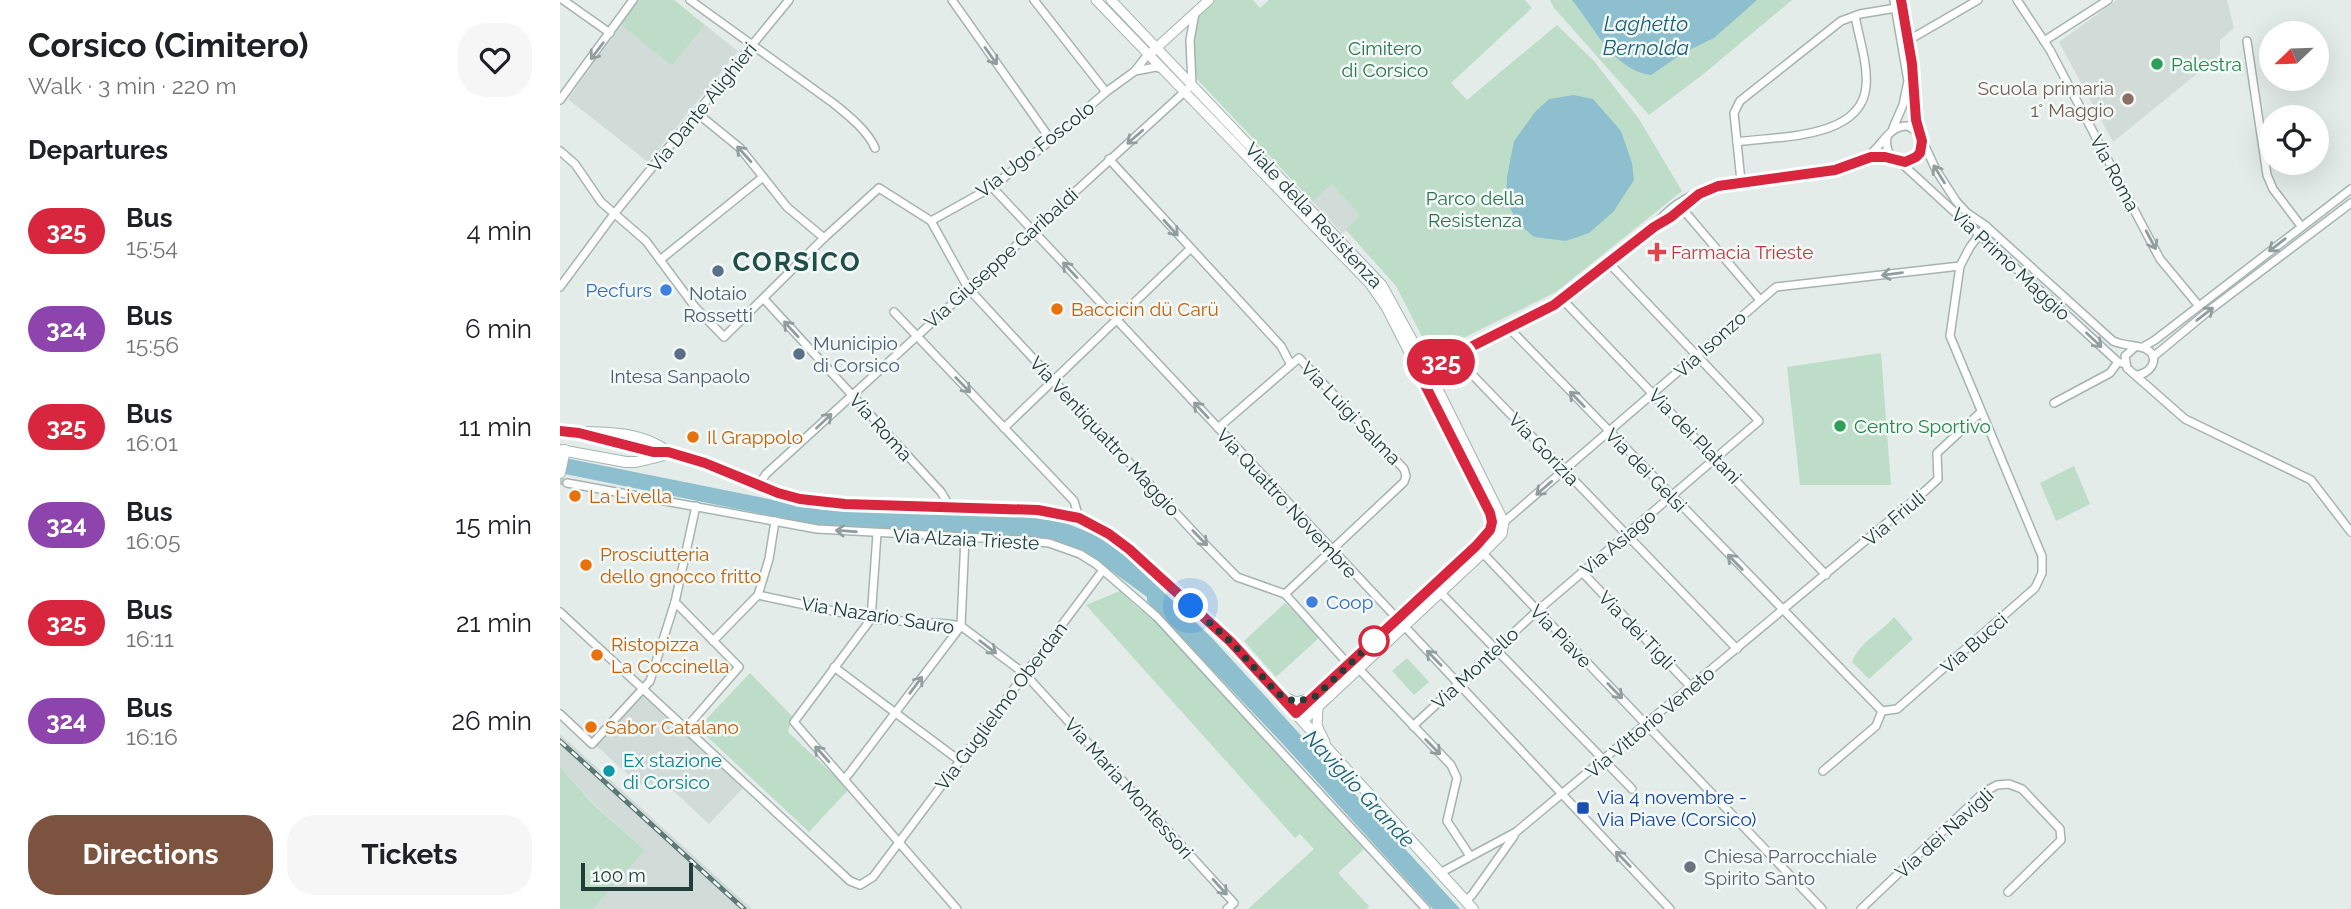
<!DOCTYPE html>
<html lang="en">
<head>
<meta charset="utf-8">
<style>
  body { margin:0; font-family:Raleway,sans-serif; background:#f6f6f6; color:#202124; height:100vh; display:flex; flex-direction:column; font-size:26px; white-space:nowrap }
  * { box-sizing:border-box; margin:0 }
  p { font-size:23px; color:#757577 }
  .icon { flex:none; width:38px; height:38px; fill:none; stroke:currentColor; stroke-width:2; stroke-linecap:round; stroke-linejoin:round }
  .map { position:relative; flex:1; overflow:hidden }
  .sheet { display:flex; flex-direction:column; background:#fff; width:560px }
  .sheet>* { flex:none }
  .badge { padding:0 14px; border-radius:23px; font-size:24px; line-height:46px }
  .needle { width:46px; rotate:247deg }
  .controls { position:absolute; left:1699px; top:21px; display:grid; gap:14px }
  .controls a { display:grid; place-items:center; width:70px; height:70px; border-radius:50%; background:#fff; box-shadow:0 7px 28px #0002; font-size:35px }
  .scale { position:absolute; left:21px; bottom:18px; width:112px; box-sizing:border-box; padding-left:7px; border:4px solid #233d39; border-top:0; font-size:19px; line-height:24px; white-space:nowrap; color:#233d39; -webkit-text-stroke:5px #f3f9f7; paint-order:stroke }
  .you { position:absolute; width:35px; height:35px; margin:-18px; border:5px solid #fff; border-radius:50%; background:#1a73e8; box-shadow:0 0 0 10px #1a73e833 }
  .map>.badge { position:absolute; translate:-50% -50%; box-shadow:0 0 0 4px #fff }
  h2 { padding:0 28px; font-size:26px; line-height:63px }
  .round { display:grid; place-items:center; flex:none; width:74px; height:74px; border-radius:28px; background:#f6f6f6 }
  .head { display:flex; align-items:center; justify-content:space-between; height:119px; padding:0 28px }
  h1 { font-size:33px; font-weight:700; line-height:52px }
  .button { display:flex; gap:14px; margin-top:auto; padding:14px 28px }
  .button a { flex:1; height:80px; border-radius:28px; background:#7c533f; color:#fff; font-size:28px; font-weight:700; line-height:80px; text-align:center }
  .button a+a { background:#f6f6f6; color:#202124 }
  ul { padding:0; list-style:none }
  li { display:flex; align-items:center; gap:21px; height:98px; padding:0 28px }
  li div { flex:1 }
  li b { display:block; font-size:26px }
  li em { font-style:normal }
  li .badge { min-width:77px; font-weight:700; text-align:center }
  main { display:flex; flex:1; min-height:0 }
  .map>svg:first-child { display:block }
  .built { fill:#d1dcd8 }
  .green { fill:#bdddc8 }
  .water { fill:#8dbfcf }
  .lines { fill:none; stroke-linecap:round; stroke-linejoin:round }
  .minor-tunnel { stroke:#bdc9c6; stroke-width:7; stroke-dasharray:7 3.5; stroke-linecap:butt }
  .minor-casing { stroke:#a6b4b1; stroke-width:10 }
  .tertiary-casing { stroke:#a6b4b1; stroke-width:11 }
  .secondary-casing { stroke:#a2b8b2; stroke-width:12 }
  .minor { stroke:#fff; stroke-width:7 }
  .tertiary { stroke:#fff; stroke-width:9 }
  .secondary { stroke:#fff; stroke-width:10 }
  .rail-casing { stroke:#5e7974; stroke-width:5 }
  .rail { stroke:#f3f9f7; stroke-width:2.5; stroke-dasharray:8; stroke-linecap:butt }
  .oneway { stroke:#919e9c }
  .line-casing { stroke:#fff; stroke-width:16 }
  .line { stroke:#d7263d; stroke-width:10 }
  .walk { stroke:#233d39; stroke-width:7; stroke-dasharray:0 12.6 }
  .leisure-dot { fill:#2e9e5b; stroke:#f3f9f7; stroke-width:2.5 }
  .education-dot { fill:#8d6e63; stroke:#f3f9f7; stroke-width:2.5 }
  .health-dot { fill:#e0444e; stroke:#f3f9f7; stroke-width:2.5 }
  .service-dot { fill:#5c6f8a; stroke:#f3f9f7; stroke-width:2.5 }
  .shop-dot { fill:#3f7fe0; stroke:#f3f9f7; stroke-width:2.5 }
  .food-dot { fill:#e8710a; stroke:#f3f9f7; stroke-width:2.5 }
  .stop-dot { fill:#fff; stroke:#d7263d; stroke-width:3.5 }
  .culture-dot { fill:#0f9aa8; stroke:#f3f9f7; stroke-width:2.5 }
  .transit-dot { fill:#1a4fb4; stroke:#f3f9f7; stroke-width:2.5 }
  .worship-dot { fill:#6b7280; stroke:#f3f9f7; stroke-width:2.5 }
  .labels { text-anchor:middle; stroke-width:5; stroke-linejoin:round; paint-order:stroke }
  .park-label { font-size:19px; fill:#2f734f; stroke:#f3f9f7 }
  .leisure-label { font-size:19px; fill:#27864d; stroke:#f3f9f7; text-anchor:start }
  .education-label { font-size:19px; fill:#785e54; stroke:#f3f9f7; text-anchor:end }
  .street-label { font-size:19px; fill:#233d39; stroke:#f3f9f7 }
  .health-label { font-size:19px; fill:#be3a42; stroke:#f3f9f7; text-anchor:start }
  .shop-label { font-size:19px; fill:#366cbe; stroke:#f3f9f7; text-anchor:end }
  .service-label { font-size:19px; fill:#4e5e75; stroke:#f3f9f7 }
  .food-label { font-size:19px; fill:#c56008; stroke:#f3f9f7; text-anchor:start }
  .culture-label { font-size:19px; fill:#0d838f; stroke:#f3f9f7; text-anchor:start }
  .transit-label { font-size:19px; fill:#164399; stroke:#f3f9f7; text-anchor:start }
  .worship-label { font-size:19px; fill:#5b616d; stroke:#f3f9f7; text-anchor:start }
  .water-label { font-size:21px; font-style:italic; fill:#1f6077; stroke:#f3f9f7 }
  .district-label { font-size:26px; font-weight:bold; letter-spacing:2px; fill:#204f48; stroke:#f3f9f7 }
</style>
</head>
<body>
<main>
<section class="sheet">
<div class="head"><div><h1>Corsico (Cimitero)</h1><p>Walk · 3 min · 220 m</p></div><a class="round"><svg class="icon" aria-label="heart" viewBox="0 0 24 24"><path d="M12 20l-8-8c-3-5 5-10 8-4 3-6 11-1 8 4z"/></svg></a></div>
<h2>Departures</h2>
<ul>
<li><span class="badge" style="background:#d7263d;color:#fff">325</span><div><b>Bus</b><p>15:54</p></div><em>4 min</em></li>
<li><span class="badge" style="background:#8e44ad;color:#fff">324</span><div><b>Bus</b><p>15:56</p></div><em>6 min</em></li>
<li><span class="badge" style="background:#d7263d;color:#fff">325</span><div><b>Bus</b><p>16:01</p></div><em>11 min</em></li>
<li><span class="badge" style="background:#8e44ad;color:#fff">324</span><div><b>Bus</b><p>16:05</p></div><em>15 min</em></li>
<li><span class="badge" style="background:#d7263d;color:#fff">325</span><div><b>Bus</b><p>16:11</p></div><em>21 min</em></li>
<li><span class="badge" style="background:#8e44ad;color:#fff">324</span><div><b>Bus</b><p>16:16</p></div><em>26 min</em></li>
</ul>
<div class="button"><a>Directions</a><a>Tickets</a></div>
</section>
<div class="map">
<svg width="1791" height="909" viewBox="0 0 1791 909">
  <rect width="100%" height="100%" fill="#e3ece9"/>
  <g class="built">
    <path d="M1557 0H1667L1674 28 1660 40V55L1553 142 1499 42Z"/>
    <path d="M61 25 112 66 145 25 178 51 88 162 8 99Z"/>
    <path d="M772 184 801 215 783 234 753 202Z"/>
    <path d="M84 694 184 787 149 824 110 788 107 790 79 784 34 744Z"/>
    <path d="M0 734 192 909H33L85 850 36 806 0 767Z"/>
  </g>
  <g class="green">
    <path d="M78 0H114L145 25 112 66 61 25Z"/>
    <path d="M653 0H693L700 8 709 0H965L972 8 891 83 907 100 997 25 1034 61 1079 119 1122 191 996 292 871 354 836 286 786 230 800 215 772 184 753 202 634 76V36L639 11Z"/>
    <path d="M990 0H1232L1141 76 1089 115 994 8Z"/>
    <path d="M1321 353 1331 485H1240L1227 367Z"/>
    <path d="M1514 466 1530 504 1496 521 1480 483Z"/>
    <path d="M560 591 578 608 594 618 804 849 778 873 809 906 806 909H688L754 849 740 834 735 838 526 605Z"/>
    <path d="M725 603 760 637 716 677 684 641Z"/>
    <path d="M1334 617 1353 639 1309 679 1292 662C1300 641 1320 634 1334 617Z"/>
    <path d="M847 658 869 682 854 695 832 671Z"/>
    <path d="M190 673 232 716 228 732 289 789 249 832 138 728Z"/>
    <path d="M0 767 35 806 85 850 33 909H0Z"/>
  </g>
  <g class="water">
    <path d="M1012 0H1197L1154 38 1123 53 1091 75C1053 70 1035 28 1012 0Z"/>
    <path d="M1014 95 1033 99 1061 131 1072 163 1074 180 1054 211 1029 233 1006 241 974 237 958 223 946 200 947 177 954 141 975 112 989 99Z"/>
    <path d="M0 457 263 510 464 517 503 522 535 535 561 552 652 638 900 909H873L721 742 587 601V597L531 556 492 541 461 536 334 532 256 525 0 473Z"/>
  </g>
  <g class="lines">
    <path class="minor-tunnel" d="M0 481 7 483"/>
    <defs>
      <g id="minor">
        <path d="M3 0 50 33"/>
        <path d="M130 0 273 103C288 115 308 131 315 148"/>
        <path d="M392 0 491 140"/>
        <path d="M474 0 546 92"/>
        <path d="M1341 0 1352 64 1354 109 1358 132"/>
        <path d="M1457 0 1490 50 1600 259 1639 306"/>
        <path d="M1349 40 1418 0"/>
        <path d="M1484 41 1548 0"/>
        <path d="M1687 41 1707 175 1713 189 1741 226"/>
        <path d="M575 71 596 67 602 69"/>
        <path d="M0 100 73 0"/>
        <path d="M137 113 180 148 227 207 264 238"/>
        <path d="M1333 128 1343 105 1348 81 1334 0"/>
        <path d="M1327 137C1322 167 1361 171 1362 142"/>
        <path d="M1177 142C1216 136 1302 140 1306 86 1308 64 1299 38 1295 16"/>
        <path d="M0 151 15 164 41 202 86 241 135 307 164 337 264 238 319 188 371 221 408 288 639 538 677 577 725 594 789 665 799 669 891 765 897 778 887 821 910 856"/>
        <path d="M1307 157 1322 156 1334 159"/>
        <path d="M549 159 721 346 730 363"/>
        <path d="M1339 161 1558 362 1565 364"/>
        <path d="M1181 181 1174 113 1180 101 1281 21 1300 14 1336 8"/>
        <path d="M432 187 1110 909"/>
        <path d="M1120 206 1200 300"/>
        <path d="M371 221 432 187 491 140 546 92 575 71 588 54"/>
        <path d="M1094 227C1136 169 1216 185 1277 169 1287 167 1299 163 1307 157 1322 147 1328 125 1348 126L1359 133 1376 170 1396 201 1407 213 1426 226 1553 341C1564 346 1579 345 1586 349 1602 357 1590 375 1576 375"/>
        <path d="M100 260 203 177"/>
        <path d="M0 287 54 214 229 0"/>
        <path d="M204 299 381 492 390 507"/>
        <path d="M1002 299 1266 575"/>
        <path d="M334 312 514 501 519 518"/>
        <path d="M949 328 1322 711"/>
        <path d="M1583 347 1595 340 1791 189"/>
        <path d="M1574 348 1565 356 1567 368 1625 419 1751 480 1791 532"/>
        <path d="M1593 357 1651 309 1791 203"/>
        <path d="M902 364 1177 649"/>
        <path d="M866 369 994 305 1094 227 1111 217 1135 198"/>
        <path d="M1494 403 1550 373 1558 362"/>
        <path d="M444 428 630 249"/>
        <path d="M658 428 739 358 844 469 846 476 844 482 725 594"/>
        <path d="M7 483 257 529 460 540 489 543 520 554 536 564 597 617 866 909"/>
        <path d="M198 486 206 474 632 85 630 40 635 13"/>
        <path d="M944 522 1216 287 1400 266"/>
        <path d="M317 534 311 619 234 722 397 909"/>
        <path d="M916 546 1262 909"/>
        <path d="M1022 572 1131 687"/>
        <path d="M881 593 1072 789"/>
        <path d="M198 595 311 619 388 624 401 626 465 674 674 903 667 909"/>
        <path d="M115 602 179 667 126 728"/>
        <path d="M0 612 290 881 300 885 313 877 543 570"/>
        <path d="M153 641 198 595 209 559 215 521"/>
        <path d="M274 667 400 761"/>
        <path d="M1322 711 1337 709 1475 588 1482 573V556L1390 336 1400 266 1410 247 1426 226"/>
        <path d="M0 714 32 744 90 681 115 602 136 506"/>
        <path d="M853 726 977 611 1199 421 1049 263"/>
        <path d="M1263 771 1316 726 1322 711"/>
        <path d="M285 779 401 626 405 537"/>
        <path d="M880 873 956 832 1365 491 1378 479 1377 453 1421 412"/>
        <path d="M905 901 912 895 954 836"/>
        <path d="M1301 909 1424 792 1437 785 1449 784 1462 789 1500 829 1501 840 1448 892"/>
      </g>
      <g id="tertiary">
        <path d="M536 0 810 284 826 307 931 513V526L923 539 736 713"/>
        <path d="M551 0 822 285 868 369 944 522 942 534 923 553 743 721"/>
        <path d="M593 51 649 0"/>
        <path d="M718 694 736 702 751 698"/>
        <path d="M758 707 757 726 765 742"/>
      </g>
      <g id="secondary">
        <path d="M0 431C36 434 78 428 108 452"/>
        <path d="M19 433 52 443 93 452H108L133 459 198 486 241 499 285 504 478 510 519 518 535 526 569 549 671 642 913 909"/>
        <path d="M0 450 66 462H76L101 456"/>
        <path d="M0 473 5 450"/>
      </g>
    </defs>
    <use href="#minor" class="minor-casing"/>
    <use href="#tertiary" class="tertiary-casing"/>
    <use href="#secondary" class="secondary-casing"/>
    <use href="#minor" class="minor"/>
    <use href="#tertiary" class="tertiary"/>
    <use href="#secondary" class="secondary"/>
    <defs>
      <path id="rail" d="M0 741 184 909"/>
    </defs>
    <use href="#rail" class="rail-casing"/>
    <use href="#rail" class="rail"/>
  </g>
  <defs><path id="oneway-shaft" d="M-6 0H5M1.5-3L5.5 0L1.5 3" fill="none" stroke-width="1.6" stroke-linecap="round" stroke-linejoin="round" transform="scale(1.75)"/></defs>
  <g class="oneway">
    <use href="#oneway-shaft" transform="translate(37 51) rotate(127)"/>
    <use href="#oneway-shaft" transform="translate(431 56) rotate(55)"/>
    <use href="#oneway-shaft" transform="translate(575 137) rotate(139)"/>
    <use href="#oneway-shaft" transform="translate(184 154) rotate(-132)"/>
    <use href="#oneway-shaft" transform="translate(1379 174) rotate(-122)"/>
    <use href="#oneway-shaft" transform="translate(611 228) rotate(48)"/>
    <use href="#oneway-shaft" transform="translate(1591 240) rotate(62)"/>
    <use href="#oneway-shaft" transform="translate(1717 245) rotate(142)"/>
    <use href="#oneway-shaft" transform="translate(510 270) rotate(-133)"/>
    <use href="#oneway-shaft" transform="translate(1332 274) rotate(173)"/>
    <use href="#oneway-shaft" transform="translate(1645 314) rotate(-38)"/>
    <use href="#oneway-shaft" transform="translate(231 329) rotate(-133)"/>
    <use href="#oneway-shaft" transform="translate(1534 340) rotate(43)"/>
    <use href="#oneway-shaft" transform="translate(403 385) rotate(46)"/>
    <use href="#oneway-shaft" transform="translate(1017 399) rotate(-134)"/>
    <use href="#oneway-shaft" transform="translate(641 410) rotate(-133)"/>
    <use href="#oneway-shaft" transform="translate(264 421) rotate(-43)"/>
    <use href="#oneway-shaft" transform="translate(984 488) rotate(139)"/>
    <use href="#oneway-shaft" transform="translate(286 531) rotate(-176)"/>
    <use href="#oneway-shaft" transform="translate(640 538) rotate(46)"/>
    <use href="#oneway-shaft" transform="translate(1175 562) rotate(-134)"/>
    <use href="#oneway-shaft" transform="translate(428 647) rotate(37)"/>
    <use href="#oneway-shaft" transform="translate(874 658) rotate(-134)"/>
    <use href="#oneway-shaft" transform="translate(356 685) rotate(-53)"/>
    <use href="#oneway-shaft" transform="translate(1055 691) rotate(46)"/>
    <use href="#oneway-shaft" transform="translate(873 747) rotate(45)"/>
    <use href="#oneway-shaft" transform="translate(262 754) rotate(-132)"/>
    <use href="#oneway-shaft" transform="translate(1063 859) rotate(-134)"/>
    <use href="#oneway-shaft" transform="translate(660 887) rotate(48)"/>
  </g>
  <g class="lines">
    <defs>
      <path id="line" d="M0 431 19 433 93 452H108L145 463 218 493 240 499 285 504 478 510 519 518 549 534 569 549 671 642 736 713 916 546 930 530 932 522 930 513 859 373 994 305 1094 227 1111 217 1139 194 1158 186 1275 170 1311 157H1325L1345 162 1356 157 1360 153 1362 141 1356 120 1352 64 1341 0"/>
    </defs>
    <use href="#line" class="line-casing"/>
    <use href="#line" class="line"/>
    <path class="walk" d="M631 606 671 642 718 694 736 702 756 696 814 641"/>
  </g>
  <g class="leisure-dot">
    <circle cx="1597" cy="64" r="7"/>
    <circle cx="1280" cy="426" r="7"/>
  </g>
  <circle class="education-dot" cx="1568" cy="99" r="7"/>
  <path class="health-dot" d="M1093.5 241.5h7v7h7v7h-7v7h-7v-7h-7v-7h7z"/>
  <g class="service-dot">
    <circle cx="158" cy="271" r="7"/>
    <circle cx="120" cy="354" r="7"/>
    <circle cx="239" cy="354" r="7"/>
  </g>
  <g class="shop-dot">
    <circle cx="106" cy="290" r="7"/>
    <circle cx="752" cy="602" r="7"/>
  </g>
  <g class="food-dot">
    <circle cx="497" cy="309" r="7"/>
    <circle cx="133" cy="437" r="7"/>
    <circle cx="15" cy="496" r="7"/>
    <circle cx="26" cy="565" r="7"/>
    <circle cx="37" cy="655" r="7"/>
    <circle cx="31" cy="727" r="7"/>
  </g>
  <circle class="stop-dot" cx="814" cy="641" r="14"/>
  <circle class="culture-dot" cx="49" cy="771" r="7"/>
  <rect class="transit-dot" x="1016" y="801" width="14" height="14" rx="3.5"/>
  <circle class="worship-dot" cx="1130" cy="867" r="7"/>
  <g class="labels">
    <g class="park-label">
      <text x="825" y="55">Cimitero<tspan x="825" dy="22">di Corsico</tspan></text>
      <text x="915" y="205">Parco della<tspan x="915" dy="22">Resistenza</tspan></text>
    </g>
    <g class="leisure-label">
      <text x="1611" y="71">Palestra</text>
      <text x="1294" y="433">Centro Sportivo</text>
    </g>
    <g class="education-label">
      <text x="1554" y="95">Scuola primaria<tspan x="1554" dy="22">1° Maggio</tspan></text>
    </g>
    <g class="street-label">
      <text transform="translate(142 107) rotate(-51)" y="7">Via Dante Alighieri</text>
      <text transform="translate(475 149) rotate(-38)" y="7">Via Ugo Foscolo</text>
      <text transform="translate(1555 173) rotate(62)" y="7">Via Roma</text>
      <text transform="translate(754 215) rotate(47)" y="7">Viale della Resistenza</text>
      <text transform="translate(441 258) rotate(-42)" y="7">Via Giuseppe Garibaldi</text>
      <text transform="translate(1451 264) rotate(43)" y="7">Via Primo Maggio</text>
      <text transform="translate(1150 344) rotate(-42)" y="7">Via Isonzo</text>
      <text transform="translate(791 413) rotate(46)" y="7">Via Luigi Salma</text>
      <text transform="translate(321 427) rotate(48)" y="7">Via Roma</text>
      <text transform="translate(545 436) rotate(47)" y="7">Via Ventiquattro Maggio</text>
      <text transform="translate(1135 436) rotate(46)" y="7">Via dei Platani</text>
      <text transform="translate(984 449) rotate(46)" y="7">Via Gorizia</text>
      <text transform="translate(1086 470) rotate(46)" y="7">Via dei Gelsi</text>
      <text transform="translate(727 503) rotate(47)" y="7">Via Quattro Novembre</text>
      <text transform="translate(1334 518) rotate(-40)" y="7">Via Friuli</text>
      <text transform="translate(406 539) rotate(3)" y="7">Via Alzaia Trieste</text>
      <text transform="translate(1058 542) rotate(-40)" y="7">Via Asiago</text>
      <text transform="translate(318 615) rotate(9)" y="7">Via Nazario Sauro</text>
      <text transform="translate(1077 630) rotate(46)" y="7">Via dei Tigli</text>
      <text transform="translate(1001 636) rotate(46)" y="7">Via Piave</text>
      <text transform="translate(1414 643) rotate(-41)" y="7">Via Bucci</text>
      <text transform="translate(915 668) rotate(-43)" y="7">Via Montello</text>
      <text transform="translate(441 706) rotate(-53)" y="7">Via Guglielmo Oberdan</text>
      <text transform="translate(1090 722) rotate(-40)" y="7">Via Vittorio Veneto</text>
      <text transform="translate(569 788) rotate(48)" y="7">Via Maria Montessori</text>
      <text transform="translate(1384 833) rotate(-42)" y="7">Via dei Navigli</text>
    </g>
    <g class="health-label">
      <text x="1111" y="259">Farmacia Trieste</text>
    </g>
    <g class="shop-label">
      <text x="92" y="297">Pecfurs</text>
      <text x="766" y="609" text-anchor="start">Coop</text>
    </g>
    <g class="service-label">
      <text x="158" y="300">Notaio<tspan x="158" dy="22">Rossetti</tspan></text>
      <text x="253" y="350" text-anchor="start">Municipio<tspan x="253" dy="22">di Corsico</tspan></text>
      <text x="120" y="383">Intesa Sanpaolo</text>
    </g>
    <g class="food-label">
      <text x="511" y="316">Baccicin dü Carü</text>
      <text x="147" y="444">Il Grappolo</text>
      <text x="29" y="503">La Livella</text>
      <text x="40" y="561">Prosciutteria<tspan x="40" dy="22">dello gnocco fritto</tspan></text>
      <text x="51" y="651">Ristopizza<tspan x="51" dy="22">La Coccinella</tspan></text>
      <text x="45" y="734">Sabor Catalano</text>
    </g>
    <g class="culture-label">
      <text x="63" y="767">Ex stazione<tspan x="63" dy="22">di Corsico</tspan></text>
    </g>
    <g class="transit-label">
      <text x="1037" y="804">Via 4 novembre -<tspan x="1037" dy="22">Via Piave (Corsico)</tspan></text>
    </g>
    <g class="worship-label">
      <text x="1144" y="863">Chiesa Parrocchiale<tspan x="1144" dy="22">Spirito Santo</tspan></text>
    </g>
    <g class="water-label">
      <text x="1086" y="31">Laghetto<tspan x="1086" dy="24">Bernolda</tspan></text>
      <text transform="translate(799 789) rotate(47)" y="7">Naviglio Grande</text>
    </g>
    <g class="district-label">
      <text x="237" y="271">CORSICO</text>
    </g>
  </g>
</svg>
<div class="controls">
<a><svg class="needle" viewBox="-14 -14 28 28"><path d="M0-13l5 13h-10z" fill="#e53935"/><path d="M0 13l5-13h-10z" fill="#757577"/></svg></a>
<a><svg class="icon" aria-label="locate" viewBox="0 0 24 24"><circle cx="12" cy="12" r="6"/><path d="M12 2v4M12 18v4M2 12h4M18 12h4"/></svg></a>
</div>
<div class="scale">100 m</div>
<div class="you" style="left:631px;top:606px"></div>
<b class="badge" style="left:881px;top:362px;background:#d7263d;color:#fff">325</b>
</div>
</main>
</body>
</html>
